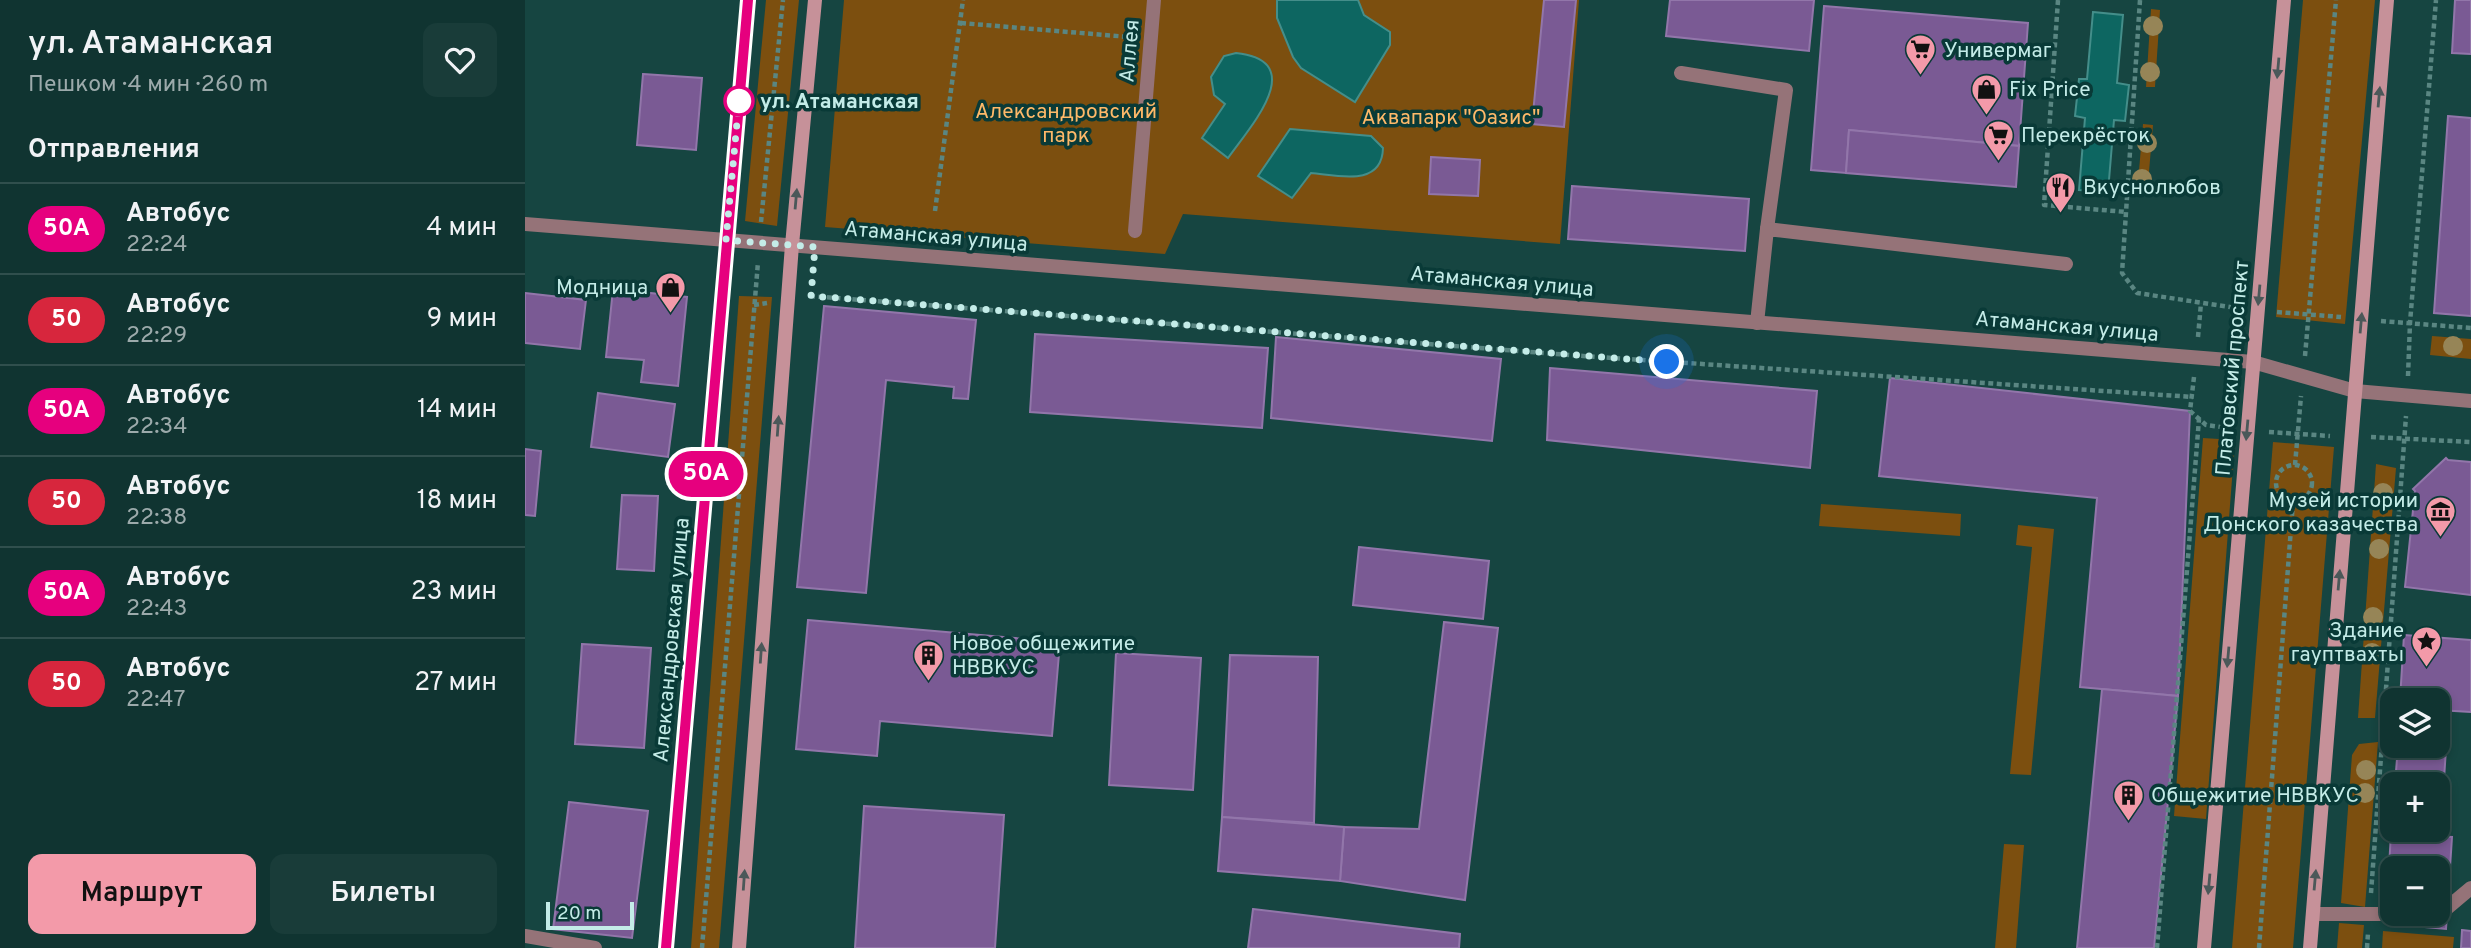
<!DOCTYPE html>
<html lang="ru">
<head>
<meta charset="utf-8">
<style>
  body { margin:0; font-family:Overpass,sans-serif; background:#193c39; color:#f1f3f6; height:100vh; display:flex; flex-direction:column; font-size:26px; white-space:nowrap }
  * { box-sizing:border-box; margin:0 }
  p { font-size:23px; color:#9caaab }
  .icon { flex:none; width:38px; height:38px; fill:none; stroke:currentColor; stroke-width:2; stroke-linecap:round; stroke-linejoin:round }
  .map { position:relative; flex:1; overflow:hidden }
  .side { display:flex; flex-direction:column; background:#103431; width:525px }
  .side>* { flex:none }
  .badge { padding:0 14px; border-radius:23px; font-size:24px; line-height:46px }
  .fabs { position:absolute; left:1855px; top:688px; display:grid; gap:14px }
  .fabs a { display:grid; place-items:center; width:70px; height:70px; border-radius:14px; background:#103431; box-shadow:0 4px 10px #0003,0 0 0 2px #304f4d; font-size:35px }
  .scale { position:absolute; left:21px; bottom:18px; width:88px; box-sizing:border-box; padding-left:7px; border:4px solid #c4ece8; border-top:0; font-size:19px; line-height:24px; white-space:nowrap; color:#c4ece8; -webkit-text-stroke:5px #093a37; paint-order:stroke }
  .you { position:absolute; width:35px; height:35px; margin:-18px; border:5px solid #fff; border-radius:50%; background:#1a73e8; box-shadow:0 0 0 10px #1a73e833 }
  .map>.badge { position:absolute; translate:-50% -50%; box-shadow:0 0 0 4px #fff }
  h2 { padding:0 28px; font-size:26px; line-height:63px }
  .round { display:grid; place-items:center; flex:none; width:74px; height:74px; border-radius:14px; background:#193c39 }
  .head { display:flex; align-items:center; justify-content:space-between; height:119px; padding:0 28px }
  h1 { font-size:33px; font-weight:600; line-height:52px }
  .cta { display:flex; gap:14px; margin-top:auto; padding:14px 28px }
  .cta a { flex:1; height:80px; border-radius:14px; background:#f39aa9; color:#111; font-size:28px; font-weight:600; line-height:80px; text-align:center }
  .cta a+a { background:#193c39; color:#f1f3f6 }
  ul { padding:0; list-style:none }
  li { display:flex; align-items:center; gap:21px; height:91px; padding:0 28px; border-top:2px solid #304f4d }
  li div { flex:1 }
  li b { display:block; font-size:26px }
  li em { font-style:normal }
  li .badge { min-width:77px; font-weight:700; text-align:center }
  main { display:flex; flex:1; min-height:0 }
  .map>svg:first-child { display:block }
  .green { fill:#7c4f0f }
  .water { fill:#0d6661; stroke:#448e8a; stroke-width:2 }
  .building { fill:#7a5a94; stroke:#9276aa; stroke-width:2 }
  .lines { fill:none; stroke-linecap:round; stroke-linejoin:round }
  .path { stroke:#5a8682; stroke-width:4.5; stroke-dasharray:5 3.5; stroke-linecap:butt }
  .lane { stroke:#957378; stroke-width:14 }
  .street { stroke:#957378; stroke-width:14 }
  .secondary { stroke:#c69199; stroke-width:14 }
  .tree { fill:#968557 }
  .oneway { fill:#4b5859 }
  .line-casing { stroke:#fff; stroke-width:16 }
  .line { stroke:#e6007e; stroke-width:10 }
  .walk { stroke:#c4ece8; stroke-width:7; stroke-dasharray:0 12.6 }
  .stop-dot { fill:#fff; stroke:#e6007e; stroke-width:3.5 }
  .labels { text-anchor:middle; stroke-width:7; stroke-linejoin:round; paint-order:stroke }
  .poi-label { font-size:21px; fill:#c4ece8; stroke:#093a37; text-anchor:start }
  .street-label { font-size:21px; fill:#c4ece8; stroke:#093a37 }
  .stop-label { font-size:21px; font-weight:bold; fill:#c4ece8; stroke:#093a37; text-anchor:start }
  .park-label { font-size:21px; fill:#feb969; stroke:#093a37 }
</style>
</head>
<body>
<main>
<section class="side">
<div class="head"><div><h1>ул. Атаманская</h1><p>Пешком · 4 мин · 260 m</p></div><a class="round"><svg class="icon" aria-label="heart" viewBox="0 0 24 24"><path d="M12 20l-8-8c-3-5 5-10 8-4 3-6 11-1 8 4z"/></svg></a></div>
<h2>Отправления</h2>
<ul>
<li><span class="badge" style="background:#e6007e;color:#fff">50А</span><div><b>Автобус</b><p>22:24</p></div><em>4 мин</em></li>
<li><span class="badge" style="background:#d7263d;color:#fff">50</span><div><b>Автобус</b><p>22:29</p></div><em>9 мин</em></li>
<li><span class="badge" style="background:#e6007e;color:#fff">50А</span><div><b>Автобус</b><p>22:34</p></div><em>14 мин</em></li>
<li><span class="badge" style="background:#d7263d;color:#fff">50</span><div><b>Автобус</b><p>22:38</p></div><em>18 мин</em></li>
<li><span class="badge" style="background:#e6007e;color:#fff">50А</span><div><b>Автобус</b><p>22:43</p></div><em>23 мин</em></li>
<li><span class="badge" style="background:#d7263d;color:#fff">50</span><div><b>Автобус</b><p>22:47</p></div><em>27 мин</em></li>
</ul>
<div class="cta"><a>Маршрут</a><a>Билеты</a></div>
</section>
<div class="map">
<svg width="1946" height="948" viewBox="0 0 1946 948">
  <rect width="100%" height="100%" fill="#164541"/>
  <g class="green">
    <path d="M241 0H274L252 226 220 221Z"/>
    <path d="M319 0H1054L1035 244 658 214 640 254 300 227Z"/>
    <path d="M1778 0H1850L1820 324 1751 317Z"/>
    <path d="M1626 9 1635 10 1630 87H1621Z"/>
    <path d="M1618 124 1628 125 1622 195 1612 194Z"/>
    <path d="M214 296 247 297 194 948H166Z"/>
    <path d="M1907 336 1946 339V359L1905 355Z"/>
    <path d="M1678 438 1710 440 1681 819 1649 816Z"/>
    <path d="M1748 442 1809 447 1768 948H1707Z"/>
    <path d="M1851 464 1871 468 1850 718H1833Z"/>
    <path d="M1296 504 1436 514 1435 536 1294 526Z"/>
    <path d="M1493 525 1529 529 1506 775 1485 774 1507 547 1491 545Z"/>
    <path d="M1853 742 1840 907 1816 903 1827 755 1834 744Z"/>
    <path d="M1479 844 1499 845 1491 948H1470Z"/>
    <path d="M1814 923 1839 925 1837 948H1812Z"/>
    <path d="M1858 931 1929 937 1928 948H1857Z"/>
  </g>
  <g class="water">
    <path d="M752 0H833L839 15 865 32V45L830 102 776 68 768 57 752 18Z"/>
    <path d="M1568 12 1598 15 1592 83 1604 85 1600 121 1589 120 1583 192 1554 190 1560 118 1550 116 1554 79H1562Z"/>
    <path d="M711 53C786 61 724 128 703 158L677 138 700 104 689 95 686 77 699 56Z"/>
    <path d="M765 129 846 136 858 148C857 188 812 175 786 173L767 198 733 176Z"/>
  </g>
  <g class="building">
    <path d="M1019 0H1051L1039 127 1007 124Z"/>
    <path d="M1145 0H1289L1284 51 1141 36Z"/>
    <path d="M1930 0H1946V54L1927 53Z"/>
    <path d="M1299 6 1503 23 1494 146 1324 130 1321 173 1286 170Z"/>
    <path d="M118 74 177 78 171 150 112 145Z"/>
    <path d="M1923 116 1946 118V316L1909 313Z"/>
    <path d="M1324 130 1494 146 1491 187 1321 173Z"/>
    <path d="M906 157 955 160 953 196 904 194Z"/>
    <path d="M1047 186 1224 199 1220 251 1043 239Z"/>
    <path d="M88 289 162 297 153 386 116 382 119 360 81 357Z"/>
    <path d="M0 293 61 300 55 349 0 343Z"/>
    <path d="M299 306 451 320 443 399 428 398 429 387 361 380 341 593 272 587Z"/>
    <path d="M510 334 743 348 737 428 505 412Z"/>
    <path d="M751 337 976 359 967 441 746 418Z"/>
    <path d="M1025 368 1292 391 1285 468 1022 440Z"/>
    <path d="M1365 378 1665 411 1653 696 1555 687 1572 498 1354 476Z"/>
    <path d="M73 393 150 404 143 457 66 447Z"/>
    <path d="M0 449 16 451 10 516 0 515Z"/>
    <path d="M1921 458 1923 460 1946 462V595L1880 587 1890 491 1888 489Z"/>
    <path d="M97 495 133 496 129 571 92 569Z"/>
    <path d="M834 547 964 561 958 619 828 605Z"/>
    <path d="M283 620 535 642 527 736 355 721 352 756 271 749Z"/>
    <path d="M919 622 973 628 940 900 815 881 819 827 894 829Z"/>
    <path d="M1879 635 1946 640V712L1913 710V700H1875Z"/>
    <path d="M57 644 126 648 119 748 50 744Z"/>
    <path d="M591 653 676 658 668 790 584 785Z"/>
    <path d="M705 655 793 657 789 823 697 817Z"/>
    <path d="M1577 689 1653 696 1629 948H1552Z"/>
    <path d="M1873 746 1921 749 1917 809H1913V784H1870Z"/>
    <path d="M44 802 123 811 107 938 28 929Z"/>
    <path d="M339 806 479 815 470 948H330Z"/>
    <path d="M697 817 819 827 815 881 693 871Z"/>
    <path d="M1867 822V830H1904L1903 835 1866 833Z"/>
    <path d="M1866 833 1927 837 1921 929 1889 926V914H1913V868H1867V902H1862Z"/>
    <path d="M728 909 935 934 934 948H723Z"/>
    <path d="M1937 930 1946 931V948H1936Z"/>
  </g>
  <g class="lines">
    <g class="path">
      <path d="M1533 0 1519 205 1601 212"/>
      <path d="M1615 0 1597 273 1612 293 1712 308"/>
      <path d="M436 23 604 37"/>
      <path d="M410 211 438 0"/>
      <path d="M236 222 258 0"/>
      <path d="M285 296 1058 356 1668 397"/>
      <path d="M229 305 242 303"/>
      <path d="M1752 312 1816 317"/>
      <path d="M1856 321 1946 328"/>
      <path d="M1673 337 1676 303"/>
      <path d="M1780 356 1811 0"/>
      <path d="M1883 376 1885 323 1911 0"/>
      <path d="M1669 377 1665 411 1681 425 1704 428"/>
      <path d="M1744 432 1805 436"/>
      <path d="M1846 437 1946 442"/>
      <circle cx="1769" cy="483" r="18"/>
      <path d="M1770 465 1776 396"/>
      <path d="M1846 893 1881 416"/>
      <path d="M177 948 233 262"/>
      <path d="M1632 948 1674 419"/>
      <path d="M1734 948 1768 502"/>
      <path d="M1842 948 1843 933"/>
    </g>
    <g class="lane">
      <path d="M1156 73 1261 90 1242 229"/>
      <path d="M1232 323 1242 229 1541 264"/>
      <path d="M1922 908 1946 888"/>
      <path d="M1788 914H1880"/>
      <path d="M0 936 70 948"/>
    </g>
    <g class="street">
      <path d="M0 224 1728 362 1830 391 1946 401"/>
      <path d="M610 231 629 0"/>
    </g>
    <g class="secondary">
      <path d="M141 948 223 0"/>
      <path d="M214 948 267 245 290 0"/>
      <path d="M1679 948 1759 0"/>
      <path d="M1785 948 1862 0"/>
    </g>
  </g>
  <g class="tree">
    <circle cx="1628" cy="26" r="10"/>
    <circle cx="1625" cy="72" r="10"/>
    <circle cx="1622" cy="143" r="10"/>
    <circle cx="1617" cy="179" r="10"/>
    <circle cx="1928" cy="346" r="10"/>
    <circle cx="1858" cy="493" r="10"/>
    <circle cx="1854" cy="549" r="10"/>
    <circle cx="1848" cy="617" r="10"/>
    <circle cx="1847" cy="653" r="10"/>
    <circle cx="1841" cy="770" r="10"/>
    <circle cx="1840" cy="793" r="10"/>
  </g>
  <defs><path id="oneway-solid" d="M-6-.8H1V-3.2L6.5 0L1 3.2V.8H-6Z" transform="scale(1.75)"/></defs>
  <g class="oneway">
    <use href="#oneway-solid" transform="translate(1753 68) rotate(95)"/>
    <use href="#oneway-solid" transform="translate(1854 97) rotate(-85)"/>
    <use href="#oneway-solid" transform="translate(271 199) rotate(-85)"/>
    <use href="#oneway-solid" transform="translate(1734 295) rotate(95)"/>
    <use href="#oneway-solid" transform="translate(1836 323) rotate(-85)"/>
    <use href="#oneway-solid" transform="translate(253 426) rotate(-86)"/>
    <use href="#oneway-solid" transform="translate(1722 430) rotate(95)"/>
    <use href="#oneway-solid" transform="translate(1814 580) rotate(-85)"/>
    <use href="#oneway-solid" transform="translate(236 653) rotate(-86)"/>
    <use href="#oneway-solid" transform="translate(1703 657) rotate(95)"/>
    <use href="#oneway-solid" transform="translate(219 880) rotate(-86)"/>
    <use href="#oneway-solid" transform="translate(1790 880) rotate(-85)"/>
    <use href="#oneway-solid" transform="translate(1684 884) rotate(95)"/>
  </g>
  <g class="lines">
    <defs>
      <path id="line" d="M141 948 223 0"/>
    </defs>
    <use href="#line" class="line-casing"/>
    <use href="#line" class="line"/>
    <path class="walk" d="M214 101 201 240 290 247 286 296 1142 362"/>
  </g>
  <defs>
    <symbol id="supermarket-pin" viewBox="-11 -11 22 30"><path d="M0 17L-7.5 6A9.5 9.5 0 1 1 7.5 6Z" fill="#f39aa9" stroke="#093a37"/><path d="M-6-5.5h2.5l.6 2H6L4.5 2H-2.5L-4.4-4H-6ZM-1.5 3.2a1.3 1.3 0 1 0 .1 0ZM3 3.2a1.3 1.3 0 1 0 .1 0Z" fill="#111"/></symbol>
    <symbol id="shop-pin" viewBox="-11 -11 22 30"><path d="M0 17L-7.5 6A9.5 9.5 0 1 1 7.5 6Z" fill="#f39aa9" stroke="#093a37"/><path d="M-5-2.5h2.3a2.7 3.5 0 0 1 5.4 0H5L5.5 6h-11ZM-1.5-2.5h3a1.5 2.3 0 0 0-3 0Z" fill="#111"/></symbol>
    <symbol id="restaurant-pin" viewBox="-11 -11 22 30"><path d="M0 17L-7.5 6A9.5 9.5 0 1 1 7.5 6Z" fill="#f39aa9" stroke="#093a37"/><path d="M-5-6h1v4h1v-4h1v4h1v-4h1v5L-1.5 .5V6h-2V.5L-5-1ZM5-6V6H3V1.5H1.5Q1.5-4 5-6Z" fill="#111"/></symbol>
    <symbol id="museum-pin" viewBox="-11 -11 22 30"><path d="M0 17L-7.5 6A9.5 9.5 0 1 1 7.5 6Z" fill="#f39aa9" stroke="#093a37"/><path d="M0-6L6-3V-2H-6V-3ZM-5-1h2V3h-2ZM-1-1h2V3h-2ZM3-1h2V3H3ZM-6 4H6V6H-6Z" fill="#111"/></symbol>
    <symbol id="sight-pin" viewBox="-11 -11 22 30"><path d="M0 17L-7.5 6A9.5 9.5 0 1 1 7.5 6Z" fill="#f39aa9" stroke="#093a37"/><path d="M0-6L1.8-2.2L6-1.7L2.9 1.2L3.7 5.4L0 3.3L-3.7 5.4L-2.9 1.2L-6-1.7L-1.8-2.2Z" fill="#111"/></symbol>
    <symbol id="building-pin" viewBox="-11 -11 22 30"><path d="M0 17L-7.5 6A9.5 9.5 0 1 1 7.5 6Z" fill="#f39aa9" stroke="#093a37"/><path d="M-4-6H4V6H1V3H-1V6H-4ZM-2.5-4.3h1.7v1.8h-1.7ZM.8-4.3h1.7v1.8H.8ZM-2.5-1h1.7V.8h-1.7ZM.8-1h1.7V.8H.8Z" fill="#111"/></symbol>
  </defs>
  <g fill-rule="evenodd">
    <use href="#supermarket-pin" x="1378" y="32" width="35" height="47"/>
    <use href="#shop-pin" x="1444" y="72" width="35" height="47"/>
    <use href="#supermarket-pin" x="1456" y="118" width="35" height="47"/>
    <use href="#restaurant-pin" x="1518" y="170" width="35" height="47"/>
    <use href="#shop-pin" x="128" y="270" width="35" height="47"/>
    <use href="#museum-pin" x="1898" y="494" width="35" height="47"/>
    <use href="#sight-pin" x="1884" y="624" width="35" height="47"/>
    <use href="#building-pin" x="386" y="638" width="35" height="47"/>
    <use href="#building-pin" x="1586" y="778" width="35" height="47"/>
  </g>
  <circle class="stop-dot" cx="214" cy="101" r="14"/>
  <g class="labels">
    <g class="poi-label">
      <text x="1419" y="57">Универмаг</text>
      <text x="1484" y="96">Fix Price</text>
      <text x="1496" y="142">Перекрёсток</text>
      <text x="1558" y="194">Вкуснолюбов</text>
      <text x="123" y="294" text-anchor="end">Модница</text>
      <text x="1893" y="507" text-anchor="end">Музей истории<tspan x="1893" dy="24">Донского казачества</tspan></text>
      <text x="1879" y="637" text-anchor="end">Здание<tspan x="1879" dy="24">гауптвахты</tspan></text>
      <text x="427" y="650">Новое общежитие<tspan x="427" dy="24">НВВКУС</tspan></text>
      <text x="1626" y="802">Общежитие НВВКУС</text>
    </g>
    <g class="street-label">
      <text transform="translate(604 51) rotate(-85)" y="7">Аллея</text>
      <text transform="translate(411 236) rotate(5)" y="7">Атаманская улица</text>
      <text transform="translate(977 281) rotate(5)" y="7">Атаманская улица</text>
      <text transform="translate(1542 326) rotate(5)" y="7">Атаманская улица</text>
      <text transform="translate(1707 368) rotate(-85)" y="7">Платовский проспект</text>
      <text transform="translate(146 640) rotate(-85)" y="7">Александровская улица</text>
    </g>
    <g class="stop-label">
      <text x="235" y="108">ул. Атаманская</text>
    </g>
    <g class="park-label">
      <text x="541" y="118">Александровский<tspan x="541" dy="24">парк</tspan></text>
      <text x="926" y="124">Аквапарк "Оазис"</text>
    </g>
  </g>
</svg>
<div class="fabs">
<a><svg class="icon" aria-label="layers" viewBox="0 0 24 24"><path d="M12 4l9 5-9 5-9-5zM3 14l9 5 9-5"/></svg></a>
<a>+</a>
<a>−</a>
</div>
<div class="scale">20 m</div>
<div class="you" style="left:1142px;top:362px"></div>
<b class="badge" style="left:181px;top:474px;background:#e6007e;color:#fff">50А</b>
</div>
</main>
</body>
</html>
